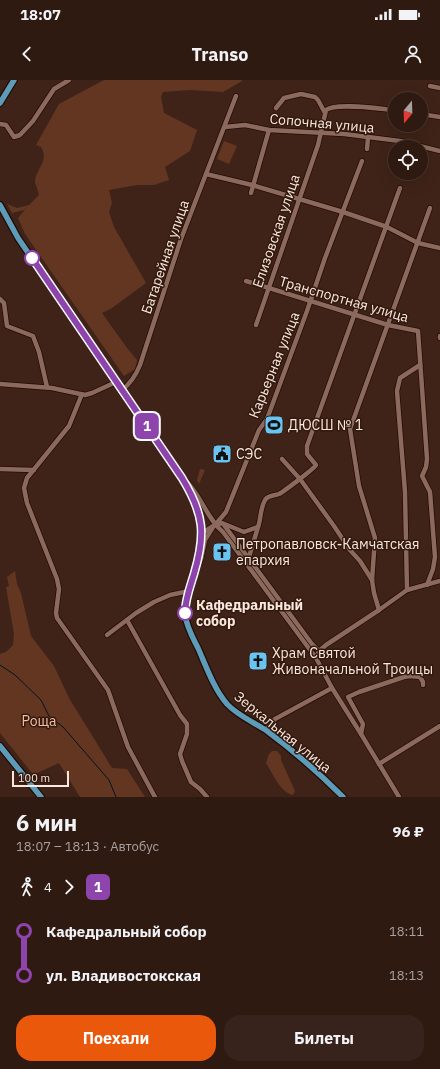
<!DOCTYPE html>
<html lang="ru">
<head>
<meta charset="utf-8">
<style>
  body { margin:0; font-family:"IBM Plex Sans",sans-serif; background:#37231b; color:#f1f3f6; height:100vh; display:flex; flex-direction:column; font-size:15px; white-space:nowrap }
  * { box-sizing:border-box; margin:0 }
  p { font-size:13px; color:#a7a19f }
  .icon { flex:none; width:22px; height:22px; fill:none; stroke:currentColor; stroke-width:2; stroke-linecap:round; stroke-linejoin:round }
  .map { position:relative; height:717px; overflow:hidden }
  .details { display:flex; flex-direction:column; background:#2f1a12; flex:1 }
  .details>* { flex:none }
  .badge { padding:0 8px; border-radius:6px; font-size:14px; line-height:26px }
  .needle { width:26px; rotate:199deg }
  .buttons { position:absolute; left:388px; top:12px; display:grid; gap:8px }
  .buttons a { display:grid; place-items:center; width:40px; height:40px; border-radius:50%; background:#2f1a12; box-shadow:0 4px 16px #0002,0 0 0 1px #4a3832; font-size:20px }
  .scale { position:absolute; left:12px; bottom:10px; width:57px; box-sizing:border-box; padding-left:4px; border:2px solid #fae7df; border-top:0; font-size:11px; line-height:14px; white-space:nowrap; color:#fae7df; -webkit-text-stroke:3px #341a0e; paint-order:stroke }
  .map>.badge { position:absolute; translate:-50% -50%; box-shadow:0 0 0 2px #fff }
  .legs { display:flex; align-items:center; gap:6px; height:44px; padding:0 16px; font-size:13px }
  .legs p { margin-inline-start:auto }
  .summary { display:flex; align-items:center; justify-content:space-between; height:68px; padding:0 16px }
  h1 { font-size:22px; font-weight:700; line-height:30px }
  .button { display:flex; gap:8px; margin-top:auto; padding:8px 16px }
  .button a { flex:1; height:46px; border-radius:16px; background:#ea580c; color:#fff; font-size:16px; font-weight:700; line-height:46px; text-align:center }
  .button a+a { background:#37231b; color:#f1f3f6 }
  ul { padding:0 16px; list-style:none }
  li { display:flex; align-items:center; gap:14px; height:44px; font-size:15px }
  li i { display:grid; place-items:center; width:6px; height:100%; margin:0 5px; background:currentColor }
  li i::after { content:''; width:10px; height:10px; margin:-5px; border:3px solid; border-radius:50%; background:#2f1a12 }
  li p { margin-inline-start:auto }
  li:first-child i { background:linear-gradient(#0000 50%,currentColor 0) }
  li:last-child i { background:linear-gradient(currentColor 50%,#0000 0) }
  .status { display:flex; justify-content:space-between; align-items:center; height:28px; padding:0 20px; background:#2f1a12; direction:ltr }
  .status svg { height:11px; fill:currentColor }
  header { display:flex; justify-content:space-between; align-items:center; height:52px; padding:0 16px; background:#2f1a12; font-size:18px; font-weight:700 }
  .map>svg:first-child { display:block }
  .green { fill:#633622 }
  .lines { fill:none; stroke-linecap:round; stroke-linejoin:round }
  .stream { stroke:#00141e; stroke-width:1 }
  .minor-casing { stroke:#240b03; stroke-width:6 }
  .major-casing { stroke:#240b03; stroke-width:8 }
  .minor { stroke:#8b6a5d; stroke-width:4.5 }
  .major { stroke:#5c9cb9; stroke-width:5.5 }
  .line-1-casing { stroke:#fff; stroke-width:9 }
  .line-1 { stroke:#8e44ad; stroke-width:6 }
  .stop-1-dot { fill:#fff; stroke:#8e44ad; stroke-width:2 }
  .labels { text-anchor:middle; stroke-width:3; stroke-linejoin:round; paint-order:stroke }
  .street-label { font-size:14px; fill:#fae7df; stroke:#341a0e }
  .poi-label { font-size:14px; fill:#fae7df; stroke:#341a0e; text-anchor:start }
  .stop-label { font-size:14px; font-weight:bold; fill:#fae7df; stroke:#341a0e; text-anchor:start }
  .park-label { font-size:14px; fill:#f6bea6; stroke:#341a0e }
</style>
</head>
<body>
<div class="status"><b>18:07</b><svg viewBox="0 0 49 12"><path d="M0 12V9h3v3zM5 12V6h3v6zM10 12V3h3v9zM15 12V0h3v12zM26 1h20v11H26zM47 4h2v5h-2z"/></svg></div>
<header><svg class="icon" aria-label="back" viewBox="0 0 24 24"><path d="M15 5l-7 7 7 7"/></svg>Transo<svg class="icon" aria-label="person" viewBox="0 0 24 24"><circle cx="12" cy="8" r="4"/><path d="M4 21q1-7 8-7t8 7"/></svg></header>
<div class="map">
<svg width="440" height="717" viewBox="0 0 440 717">
  <rect width="100%" height="100%" fill="#3f2318"/>
  <g class="green">
    <path d="M104 0H242V1L223 12 190 10 163 12 161 17 164 33 197 50 190 71 165 87 169 100 154 105H137L109 110 112 123 109 132 114 147 146 203 112 228 102 233 127 268 137 280 135 289 124 296 25 154 18 138 28 126 24 130 12 133 7 124 17 128 29 125 39 115C38 111 36 106 35 102 35 89 50 82 41 67L36 65 59 24Z"/>
    <path d="M224 61 237 66 229 84 217 79Z"/>
    <path d="M200 389 205 390 199 404 197 400Z"/>
    <path d="M15 491 17 504 21 513 31 556 54 586 69 618 112 688 127 689 145 717H80L59 683 37 693H32L0 653V574L6 572 13 565 14 554 6 507 9 506 7 497Z"/>
    <path d="M272 671H277L281 676V680L295 711 293 715C280 712 273 694 266 683L269 674Z"/>
  </g>
  <g class="lines">
    <path class="stream" d="M0 585 15 595 41 620 49 636 63 647 109 700 116 717"/>
    <defs>
      <g id="minor">
        <path d="M430 6 440 8"/>
        <path d="M276 28 284 18 301 14 315 17 318 20 325 33"/>
        <path d="M421 34 440 37"/>
        <path d="M0 44 6 45 14 57 20 55 33 41 54 9 69 0"/>
        <path d="M225 47 245 45 269 50 344 54 400 61 440 71"/>
        <path d="M367 69 368 58"/>
        <path d="M206 94 252 105 343 132 387 147 418 163 440 168"/>
        <path d="M251 113 269 50"/>
        <path d="M246 201 388 245 418 251 427 379 426 387 422 396 430 412 435 477 433 489 427 505"/>
        <path d="M0 219 4 223 7 246 33 256 39 272 47 307"/>
        <path d="M256 245 318 65 326 30C336 22 381 29 395 30"/>
        <path d="M440 258V256"/>
        <path d="M0 304 52 308 85 315 92 313 116 302"/>
        <path d="M122 310C131 303 136 295 140 285L181 159 236 16"/>
        <path d="M82 314 69 346 27 398 24 408 27 423 57 499 59 509 56 533 57 538 108 610 128 667 155 717"/>
        <path d="M282 379 300 399 334 446 350 470 360 481 372 500"/>
        <path d="M0 389 34 390"/>
        <path d="M184 399C201 414 206 438 223 452L316 578 332 608 361 654 399 717"/>
        <path d="M215 445 222 443 244 452 258 447C261 439 260 429 265 420 268 415 274 416 279 414 283 412 315 388 316 385L307 374V366L400 108"/>
        <path d="M224 445 312 564 319 571"/>
        <path d="M202 453 215 445 226 432 259 350 267 339 307 231 325 178 362 81"/>
        <path d="M249 477 258 447"/>
        <path d="M197 487 201 479 205 460 213 447"/>
        <path d="M407 510 405 412 397 311 400 298 420 285"/>
        <path d="M379 530 374 513 372 500 375 458 359 406 350 349 430 128"/>
        <path d="M127 540 180 635 187 644V654L180 674 182 681 191 702 200 709 207 717"/>
        <path d="M107 555 136 533 154 522 170 515 189 511"/>
        <path d="M316 578 319 571 326 565 379 530 407 510 440 501"/>
        <path d="M266 650 275 639 332 608"/>
        <path d="M361 654 363 644 348 617 359 612 404 597 410 596 420 597 423 602V605"/>
        <path d="M379 684 440 646"/>
      </g>
      <g id="major">
        <path d="M0 23 14 0"/>
        <path d="M0 125 18 158 182 398C205 437 205 456 192 499 189 510 184 522 185 534 186 546 193 558 198 568 206 586 214 609 227 624 238 636 254 642 267 651 294 671 319 693 343 717"/>
        <path d="M0 666 41 717"/>
      </g>
    </defs>
    <use href="#minor" class="minor-casing"/>
    <use href="#major" class="major-casing"/>
    <use href="#minor" class="minor"/>
    <use href="#major" class="major"/>
  </g>
  <g class="lines">
    <defs>
      <path id="line-1" d="M32 178 182 398C204 434 206 454 194 494 190 507 185 520 185 533"/>
    </defs>
    <use href="#line-1" class="line-1-casing"/>
    <use href="#line-1" class="line-1"/>
  </g>
  <defs>
    <symbol id="stadium-square" viewBox="-11 -11 22 22"><rect x="-9" y="-9" width="18" height="18" rx="4" fill="#69c4f1" stroke="#341a0e"/><path d="M0-5a6.5 5 0 1 0 0 10a6.5 5 0 1 0 0-10ZM-3.5-1.8h7v3.6h-7Z" fill="#111"/></symbol>
    <symbol id="civic-square" viewBox="-11 -11 22 22"><rect x="-9" y="-9" width="18" height="18" rx="4" fill="#69c4f1" stroke="#341a0e"/><path d="M-.6-6.5H3V-4.5H.6V-3L4-1V1h2V6H-6V1h2V-1L-.6-3ZM-1.2 2.5V6h2.4V2.5Z" fill="#111"/></symbol>
    <symbol id="church-square" viewBox="-11 -11 22 22"><rect x="-9" y="-9" width="18" height="18" rx="4" fill="#69c4f1" stroke="#341a0e"/><path d="M-1.2-6h2.4v3.5h3.3v2.4h-3.3V6h-2.4V-.1h-3.3v-2.4h3.3Z" fill="#111"/></symbol>
  </defs>
  <g fill-rule="evenodd">
    <use href="#stadium-square" x="263" y="334" width="22" height="22"/>
    <use href="#civic-square" x="211" y="363" width="22" height="22"/>
    <use href="#church-square" x="211" y="461" width="22" height="22"/>
    <use href="#church-square" x="247" y="570" width="22" height="22"/>
  </g>
  <g class="stop-1-dot">
    <circle cx="32" cy="178" r="7"/>
    <circle cx="185" cy="533" r="7"/>
  </g>
  <g class="labels">
    <g class="street-label">
      <text transform="translate(322 43) rotate(5)" y="5">Сопочная улица</text>
      <text transform="translate(276 151) rotate(-71)" y="5">Елизовская улица</text>
      <text transform="translate(165 177) rotate(-71)" y="5">Батарейная улица</text>
      <text transform="translate(344 219) rotate(16)" y="5">Транспортная улица</text>
      <text transform="translate(274 285) rotate(-68)" y="5">Карьерная улица</text>
      <text transform="translate(283 652) rotate(39)" y="5">Зеркальная улица</text>
    </g>
    <g class="poi-label">
      <text x="288" y="350">ДЮСШ № 1</text>
      <text x="236" y="379">СЭС</text>
      <text x="236" y="469">Петропавловск-Камчатская<tspan x="236" dy="16">епархия</tspan></text>
      <text x="272" y="578">Храм Святой<tspan x="272" dy="16">Живоначальной Троицы</tspan></text>
    </g>
    <g class="stop-label">
      <text x="196" y="530">Кафедральный<tspan x="196" dy="16">собор</tspan></text>
    </g>
    <g class="park-label">
      <text x="39" y="646">Роща</text>
    </g>
  </g>
</svg>
<div class="buttons">
<a><svg class="needle" viewBox="-14 -14 28 28"><path d="M0-13l5 13h-10z" fill="#e53935"/><path d="M0 13l5-13h-10z" fill="#a7a19f"/></svg></a>
<a><svg class="icon" aria-label="locate" viewBox="0 0 24 24"><circle cx="12" cy="12" r="6"/><path d="M12 2v4M12 18v4M2 12h4M18 12h4"/></svg></a>
</div>
<div class="scale">100 m</div>
<b class="badge" style="left:147px;top:346px;background:#8e44ad;color:#fff">1</b>
</div>
<section class="details">
<div class="summary"><div><h1>6 мин</h1><p>18:07 – 18:13 · Автобус</p></div><b>96 ₽</b></div>
<div class="legs"><svg class="icon" aria-label="walk" viewBox="0 0 24 24"><circle cx="13" cy="4" r="2"/><path d="M13 8l-2 6 4 7M11 14l-3 7M7 12l3-4h3l4 4"/></svg>4<svg class="icon" aria-label="forward" viewBox="0 0 24 24"><path d="M9 5l7 7-7 7"/></svg><b class="badge" style="background:#8e44ad;color:#fff">1</b></div>
<ul>
<li><i style="color:#8e44ad"></i><b>Кафедральный собор</b><p>18:11</p></li>
<li><i style="color:#8e44ad"></i><b>ул. Владивостокская</b><p>18:13</p></li>
</ul>
<div class="button"><a>Поехали</a><a>Билеты</a></div>
</section>
</body>
</html>
